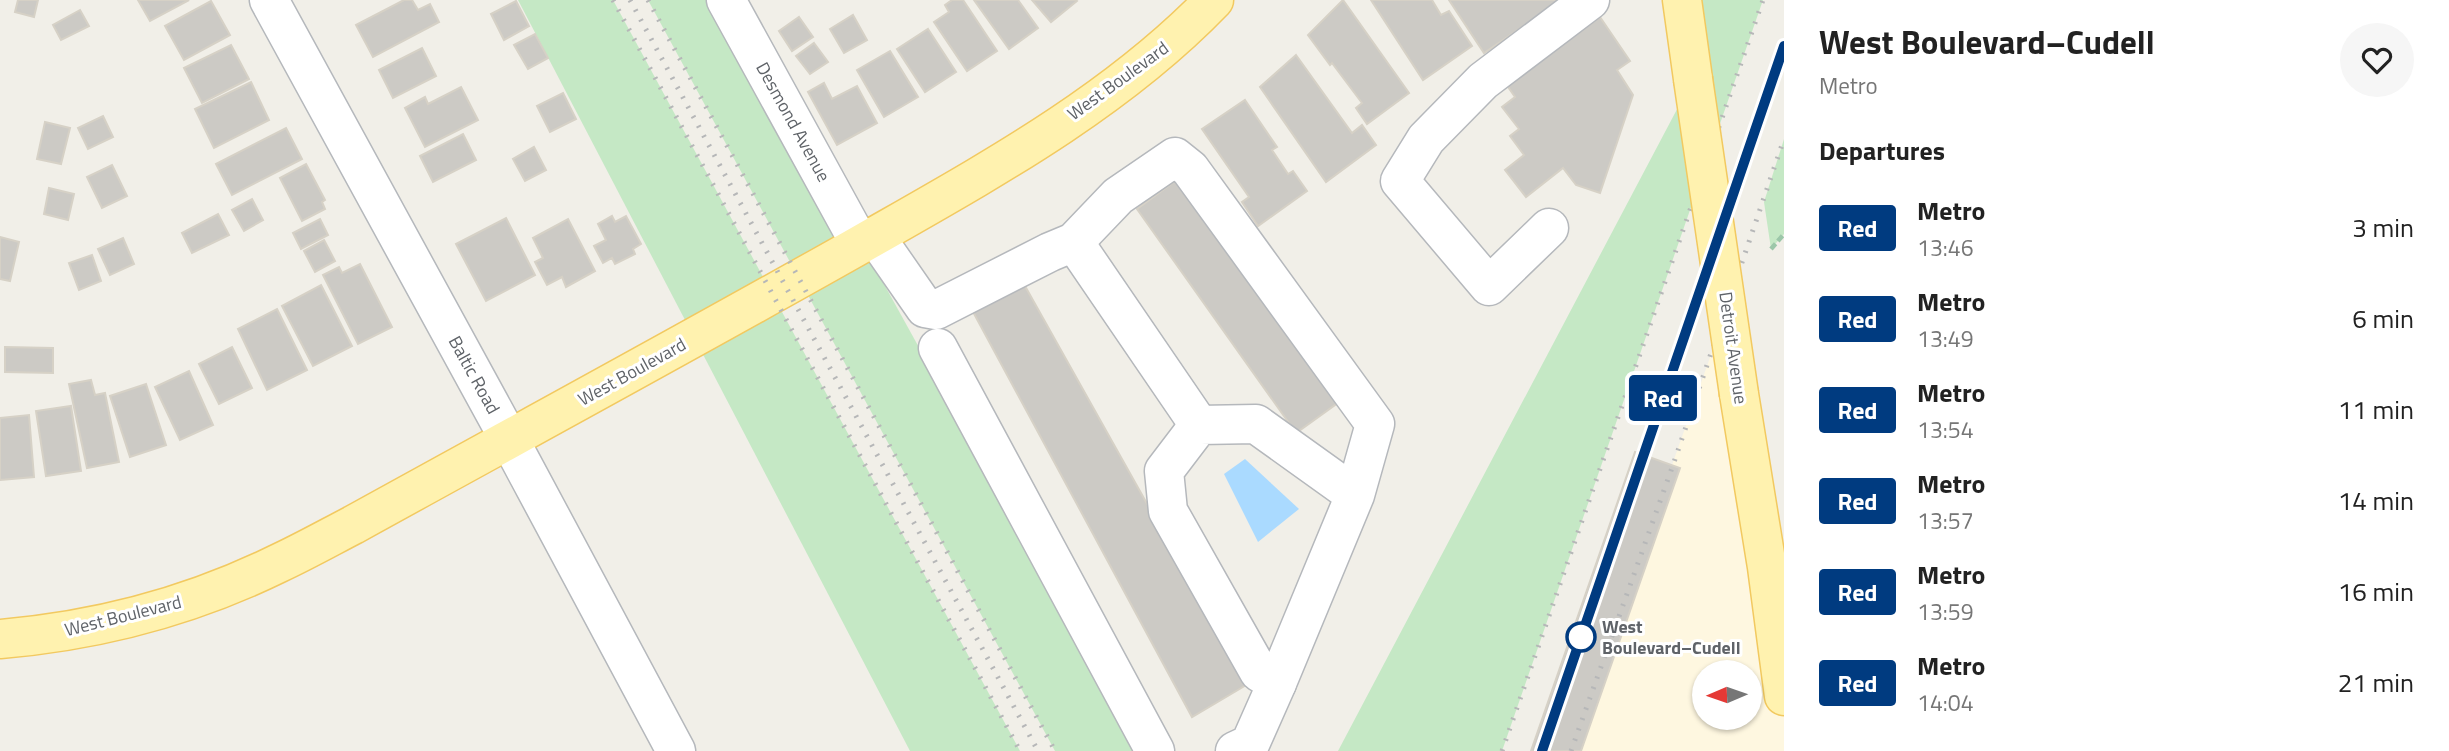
<!DOCTYPE html>
<html lang="en">
<head>
<meta charset="utf-8">
<style>
  body { margin:0; font-family:"Titillium Web",sans-serif; background:#f6f6f6; color:#222; height:100vh; display:flex; flex-direction:column; font-size:26px; white-space:nowrap }
  * { box-sizing:border-box; margin:0 }
  p { font-size:23px; color:#767676 }
  .icon { flex:none; width:38px; height:38px; fill:none; stroke:currentColor; stroke-width:2; stroke-linecap:round; stroke-linejoin:round }
  .map { position:relative; flex:1; overflow:hidden }
  .panel { display:flex; flex-direction:column; background:#fff; width:665px }
  .panel>* { flex:none }
  .badge { padding:0 14px; border-radius:5px; font-size:24px; line-height:46px }
  .needle { width:46px; rotate:268deg }
  .controls { position:absolute; left:1692px; top:660px; display:grid; gap:14px }
  .controls a { display:grid; place-items:center; width:70px; height:70px; border-radius:50%; background:#fff; box-shadow:0 2px 5px #0004; font-size:35px }
  .map>.badge { position:absolute; translate:-50% -50%; box-shadow:0 0 0 4px #fff }
  h2 { padding:0 35px; font-size:26px; line-height:63px }
  .round { display:grid; place-items:center; flex:none; width:74px; height:74px; border-radius:37px; background:#f6f6f6 }
  .head { display:flex; align-items:center; justify-content:space-between; height:119px; padding:0 35px }
  h1 { font-size:33px; font-weight:700; line-height:52px }
  ul { padding:0; list-style:none }
  li { display:flex; align-items:center; gap:21px; height:91px; padding:0 35px }
  li div { flex:1 }
  li b { display:block; font-size:26px }
  li em { font-style:normal }
  li .badge { min-width:77px; font-weight:700; text-align:center }
  main { display:flex; flex:1; min-height:0 }
  .map>svg:first-child { display:block }
  .commercial { fill:#fef7e0; fill-rule:evenodd }
  .green { fill:#c5e8c5 }
  .water { fill:#aadaff }
  .building { fill:#cccac5; stroke:#d6d1c6; stroke-width:2 }
  .lines { fill:none; stroke-linecap:round; stroke-linejoin:round }
  .minor-casing { stroke:#b5b8bc; stroke-width:41 }
  .major-casing { stroke:#f2c960; stroke-width:41 }
  .path { stroke:#9cc7a9; stroke-width:4.5; stroke-dasharray:7 3.5; stroke-linecap:butt }
  .minor { stroke:#fff; stroke-width:38 }
  .major { stroke:#fff2af; stroke-width:38 }
  .rail { stroke:#b6b7b8; stroke-width:5; stroke-dasharray:2 9; stroke-linecap:butt }
  .major-bridge-casing { stroke:#f2c960; stroke-width:41; stroke-linecap:butt }
  .major-bridge { stroke:#fff2af; stroke-width:38 }
  .line-casing { stroke:#fff; stroke-width:16 }
  .line { stroke:#003b80; stroke-width:10 }
  .stop-dot { fill:#fff; stroke:#003b80; stroke-width:3.5 }
  .labels { text-anchor:middle; stroke-width:6; stroke-linejoin:round; paint-order:stroke }
  .street-label { font-size:18px; fill:#5f6368; stroke:#fff }
  .stop-label { font-size:18px; font-weight:bold; fill:#5f6368; stroke:#fff; text-anchor:start }
</style>
</head>
<body>
<main>
<div class="map">
<svg width="1784" height="751" viewBox="0 0 1784 751">
  <rect width="100%" height="100%" fill="#f1efe8"/>
  <path class="commercial" d="M1725 315 1784 696V751H1571ZM1704 672H1750V718H1704Z"/>
  <g class="green">
    <path d="M518 0H613L1020 751H910Z"/>
    <path d="M648 0H727L1142 751H1055Z"/>
    <path d="M1682 0H1763L1502 751H1338L1693 79Z"/>
    <path d="M1784 139V234L1771 249 1764 202Z"/>
  </g>
  <path class="water" d="M1245 459 1299 509 1258 542 1224 474Z"/>
  <g class="building">
    <path d="M18 0H38L34 17 15 12Z"/>
    <path d="M138 0H189L150 21Z"/>
    <path d="M404 0H412L418 10 430 4 439 22 373 57 356 25Z"/>
    <path d="M952 0H963L997 51 967 71 934 22 949 12 945 5Z"/>
    <path d="M974 0H1018L1038 28 1009 49Z"/>
    <path d="M1032 0H1076L1077 1 1051 22Z"/>
    <path d="M1343 0 1409 93 1367 124 1356 108 1362 103 1332 63 1330 65 1308 35Z"/>
    <path d="M1371 0H1432L1441 15 1449 11 1472 46 1423 80Z"/>
    <path d="M1449 0H1562L1484 53Z"/>
    <path d="M211 1 230 35 184 60 165 26Z"/>
    <path d="M516 1 529 26 504 40 491 14Z"/>
    <path d="M80 10 89 26 61 40 53 25Z"/>
    <path d="M853 15 867 40 844 53 830 29Z"/>
    <path d="M799 17 813 37 792 51 779 31Z"/>
    <path d="M1600 17 1630 61 1617 70 1633 95 1600 193 1576 185 1563 168 1526 197 1505 170 1524 155 1510 136 1519 129 1502 107 1515 97 1506 84Z"/>
    <path d="M928 29 956 72 925 92 897 49Z"/>
    <path d="M535 34 548 58 528 69 514 45Z"/>
    <path d="M814 43 828 62 810 74 796 56Z"/>
    <path d="M231 45 249 79 202 103 184 68Z"/>
    <path d="M422 48 436 76 393 98 379 70Z"/>
    <path d="M890 51 918 97 884 117 857 70Z"/>
    <path d="M1296 55 1352 133 1362 125 1376 145 1326 182 1260 87Z"/>
    <path d="M251 82 269 120 214 148 195 109Z"/>
    <path d="M824 83 832 99 857 86 877 123 837 145 808 92Z"/>
    <path d="M461 87 478 120 425 147 405 108 425 97 428 104Z"/>
    <path d="M563 93 576 119 550 132 537 106Z"/>
    <path d="M1245 100 1277 147 1272 150 1288 174 1293 171 1307 191 1258 226 1242 202 1249 197 1202 129Z"/>
    <path d="M103 116 113 137 88 149 78 128Z"/>
    <path d="M45 122 70 128 61 164 37 159Z"/>
    <path d="M286 128 302 159 232 195 216 164Z"/>
    <path d="M463 134 476 160 433 182 420 156Z"/>
    <path d="M534 147 546 170 525 181 513 159Z"/>
    <path d="M306 164 325 200 322 202 325 209 302 221 280 178Z"/>
    <path d="M112 165 127 196 102 208 87 177Z"/>
    <path d="M1182 176 1342 400 1296 433 1137 209Z"/>
    <path d="M49 188 74 194 68 220 44 214Z"/>
    <path d="M252 199 263 220 244 231 232 210Z"/>
    <path d="M218 214 229 235 192 253 182 233Z"/>
    <path d="M612 216 615 222 626 216 641 244 633 249 635 254 615 264 612 258 603 263 594 246 606 240 598 224Z"/>
    <path d="M506 218 535 275 486 301 456 244Z"/>
    <path d="M320 219 328 235 301 249 293 233Z"/>
    <path d="M568 219 595 271 566 287 562 277 547 285 535 262 543 258 533 238Z"/>
    <path d="M0 237 19 242 10 281 0 279Z"/>
    <path d="M123 238 134 264 110 275 98 249Z"/>
    <path d="M324 240 335 261 315 272 304 251Z"/>
    <path d="M92 255 101 281 79 290 69 263Z"/>
    <path d="M360 264 392 327 358 344 323 275 339 267 342 273Z"/>
    <path d="M321 285 352 346 313 366 282 306Z"/>
    <path d="M1025 286 1248 684 1192 717 972 310Z"/>
    <path d="M277 309 307 370 267 390 238 329Z"/>
    <path d="M5 347 53 348V373L5 372Z"/>
    <path d="M232 347 252 388 219 404 199 364Z"/>
    <path d="M189 371 213 425 180 440 155 387Z"/>
    <path d="M91 380 95 395 105 393 119 462 87 468 69 384Z"/>
    <path d="M146 384 166 445 130 457 110 396Z"/>
    <path d="M71 406 81 471 46 476 36 411Z"/>
    <path d="M29 415 34 477 0 480V418Z"/>
    <path d="M1635 452 1680 468 1581 751H1531Z"/>
  </g>
  <g class="lines">
    <defs>
      <g id="minor">
        <path d="M269 0 509 439 676 751"/>
        <path d="M726 0 860 244"/>
        <path d="M1549 228 1489 286 1400 181 1426 139 1483 81 1590 0"/>
        <path d="M875 236 925 308 936 310 1050 252 1074 242 1118 196 1175 157 1190 169 1375 424 1355 495 1277 683 1259 672 1168 511 1164 471 1199 425 1256 424 1355 495"/>
        <path d="M1074 242 1199 425"/>
        <path d="M938 348 1155 751"/>
        <path d="M1235 751 1250 744 1277 683"/>
      </g>
      <g id="major">
        <path d="M1682 0 1693 79"/>
        <path d="M1739 394 1767 567 1784 696"/>
        <path d="M0 639C95 631 191 606 277 564 303 552 328 538 353 525 518 434 684 344 849 251 976 178 1111 107 1214 0"/>
      </g>
    </defs>
    <use href="#minor" class="minor-casing"/>
    <use href="#major" class="major-casing"/>
    <path class="path" d="M1771 249 1784 234"/>
    <use href="#minor" class="minor"/>
    <use href="#major" class="major"/>
    <g class="rail">
      <path d="M613 0 1020 751"/>
      <path d="M630 0 1038 751"/>
      <path d="M648 0 1055 751"/>
      <path d="M1502 751 1763 0"/>
      <path d="M1542 751 1784 46"/>
      <path d="M1571 751 1673 465 1784 139"/>
    </g>
    <defs>
      <path id="major-bridge" d="M1693 79 1739 394"/>
    </defs>
    <use href="#major-bridge" class="major-bridge-casing"/>
    <use href="#major-bridge" class="major-bridge"/>
  </g>
  <g class="lines">
    <defs>
      <path id="line" d="M1542 751 1784 46"/>
    </defs>
    <use href="#line" class="line-casing"/>
    <use href="#line" class="line"/>
  </g>
  <circle class="stop-dot" cx="1581" cy="637" r="14"/>
  <g class="labels">
    <g class="street-label">
      <text transform="translate(1118 81) rotate(-36)" y="6">West Boulevard</text>
      <text transform="translate(793 122) rotate(61)" y="6">Desmond Avenue</text>
      <text transform="translate(1733 348) rotate(82)" y="6">Detroit Avenue</text>
      <text transform="translate(632 372) rotate(-29)" y="6">West Boulevard</text>
      <text transform="translate(474 375) rotate(61)" y="6">Baltic Road</text>
      <text transform="translate(123 616) rotate(-14)" y="6">West Boulevard</text>
    </g>
    <g class="stop-label">
      <text x="1602" y="633">West<tspan x="1602" dy="21">Boulevard–Cudell</tspan></text>
    </g>
  </g>
</svg>
<div class="controls">
<a><svg class="needle" viewBox="-14 -14 28 28"><path d="M0-13l5 13h-10z" fill="#e53935"/><path d="M0 13l5-13h-10z" fill="#767676"/></svg></a>
</div>
<b class="badge" style="left:1663px;top:398px;background:#003b80;color:#fff">Red</b>
</div>
<section class="panel">
<div class="head"><div><h1>West Boulevard–Cudell</h1><p>Metro</p></div><a class="round"><svg class="icon" aria-label="heart" viewBox="0 0 24 24"><path d="M12 20l-8-8c-3-5 5-10 8-4 3-6 11-1 8 4z"/></svg></a></div>
<h2>Departures</h2>
<ul>
<li><span class="badge" style="background:#003b80;color:#fff">Red</span><div><b>Metro</b><p>13:46</p></div><em>3 min</em></li>
<li><span class="badge" style="background:#003b80;color:#fff">Red</span><div><b>Metro</b><p>13:49</p></div><em>6 min</em></li>
<li><span class="badge" style="background:#003b80;color:#fff">Red</span><div><b>Metro</b><p>13:54</p></div><em>11 min</em></li>
<li><span class="badge" style="background:#003b80;color:#fff">Red</span><div><b>Metro</b><p>13:57</p></div><em>14 min</em></li>
<li><span class="badge" style="background:#003b80;color:#fff">Red</span><div><b>Metro</b><p>13:59</p></div><em>16 min</em></li>
<li><span class="badge" style="background:#003b80;color:#fff">Red</span><div><b>Metro</b><p>14:04</p></div><em>21 min</em></li>
</ul>
</section>
</main>
</body>
</html>
